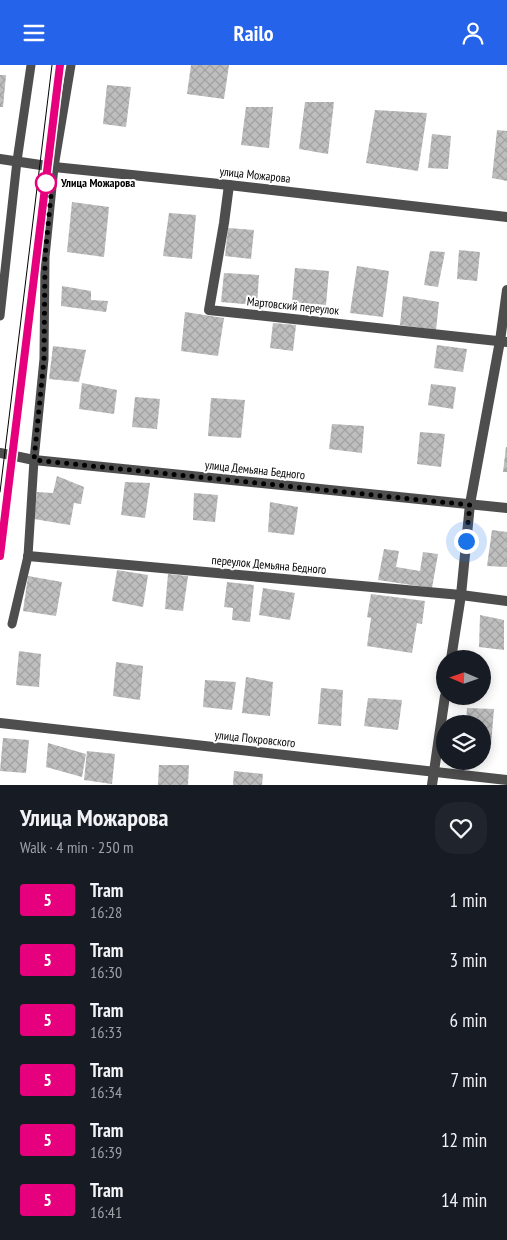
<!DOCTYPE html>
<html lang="en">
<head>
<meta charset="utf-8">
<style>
  body { margin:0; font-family:"PT Sans Narrow",sans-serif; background:#20242c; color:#f1f3f6; height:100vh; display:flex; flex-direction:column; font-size:19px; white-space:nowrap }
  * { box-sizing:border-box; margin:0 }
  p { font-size:16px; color:#9ea1a6 }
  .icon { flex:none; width:28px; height:28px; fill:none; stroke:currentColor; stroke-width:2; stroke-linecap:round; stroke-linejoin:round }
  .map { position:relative; height:720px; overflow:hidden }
  .side { display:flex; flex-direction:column; background:#171b24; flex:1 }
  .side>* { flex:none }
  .badge { padding:0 10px; border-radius:4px; font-size:18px; line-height:32px }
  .needle { width:32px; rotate:272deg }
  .buttons { position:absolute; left:436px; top:585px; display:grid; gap:10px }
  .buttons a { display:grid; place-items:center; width:55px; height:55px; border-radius:50%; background:#171b24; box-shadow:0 2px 12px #0003; font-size:25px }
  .you { position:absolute; width:25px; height:25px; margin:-12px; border:4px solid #fff; border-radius:50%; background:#1a73e8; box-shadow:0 0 0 8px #1a73e833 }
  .map>.badge { position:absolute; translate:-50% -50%; box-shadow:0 0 0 2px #fff }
  .round { display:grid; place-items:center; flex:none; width:52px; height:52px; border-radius:20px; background:#20242c }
  .overview { display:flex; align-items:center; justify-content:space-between; height:85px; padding:0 20px }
  h1 { font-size:24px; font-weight:800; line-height:38px }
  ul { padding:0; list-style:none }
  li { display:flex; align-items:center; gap:15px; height:60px; padding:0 20px }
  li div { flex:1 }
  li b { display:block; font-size:19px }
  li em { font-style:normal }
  li .badge { min-width:55px; font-weight:700; text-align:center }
  header { display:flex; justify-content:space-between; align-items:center; height:65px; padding:0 20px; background:#2563eb; color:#fff; font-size:22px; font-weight:800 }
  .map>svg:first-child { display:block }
  .building { fill:url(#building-cross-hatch) }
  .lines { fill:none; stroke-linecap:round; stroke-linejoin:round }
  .service { stroke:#4e4e4e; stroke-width:9 }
  .minor { stroke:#4e4e4e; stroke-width:10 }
  .tram { stroke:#000; stroke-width:1 }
  .line-casing { stroke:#fff; stroke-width:11 }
  .line { stroke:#e6007e; stroke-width:8 }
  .walk { stroke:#000; stroke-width:5; stroke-dasharray:0 9 }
  .stop-dot { fill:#fff; stroke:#e6007e; stroke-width:2.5 }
  .labels { text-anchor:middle; stroke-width:4; stroke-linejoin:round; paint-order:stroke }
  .street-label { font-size:12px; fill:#000; stroke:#fff }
  .stop-label { font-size:12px; font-weight:bold; fill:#000; stroke:#fff; text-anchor:start }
</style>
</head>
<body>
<header><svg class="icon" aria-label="menu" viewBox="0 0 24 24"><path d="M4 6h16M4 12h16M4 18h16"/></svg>Railo<svg class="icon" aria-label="person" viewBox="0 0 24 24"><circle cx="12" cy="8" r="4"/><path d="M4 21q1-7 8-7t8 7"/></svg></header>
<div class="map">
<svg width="507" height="720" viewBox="0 0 507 720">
  <defs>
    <pattern id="building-cross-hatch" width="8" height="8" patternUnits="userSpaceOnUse" patternTransform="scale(1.25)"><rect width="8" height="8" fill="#bebebe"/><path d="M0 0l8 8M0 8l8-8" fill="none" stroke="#a2a2a2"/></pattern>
  </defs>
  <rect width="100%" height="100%" fill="#fff"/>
  <g class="building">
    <path d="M191 0H229L224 34 187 29Z"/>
    <path d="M0 10H6L3 42H0Z"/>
    <path d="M107 20 131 22 126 62 103 59Z"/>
    <path d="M305 37H334L328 89 299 84Z"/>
    <path d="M246 42H273L269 83 241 80Z"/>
    <path d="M375 45 427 48 418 106 366 98Z"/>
    <path d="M497 65 507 66V116L492 113Z"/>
    <path d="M432 69 451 71 448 104 428 103Z"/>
    <path d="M72 137 109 142 104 192 67 187Z"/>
    <path d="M169 148 196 150 192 194 163 191Z"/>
    <path d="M228 163 254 165 251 194 225 191Z"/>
    <path d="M459 185 480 187 477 216 457 214Z"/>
    <path d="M430 186 445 187 438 222 424 220Z"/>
    <path d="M357 201 389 206 383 252 350 248Z"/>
    <path d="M295 203 329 206 326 240 292 237Z"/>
    <path d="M224 208 259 210 257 240 221 237Z"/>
    <path d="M62 221 91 226V235L108 236 106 247 61 241Z"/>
    <path d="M403 231 439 237 436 265 400 260Z"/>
    <path d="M185 247 224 253 218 291 181 286Z"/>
    <path d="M273 258 296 260 293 286 270 283Z"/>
    <path d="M437 280 467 284 463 307 434 303Z"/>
    <path d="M53 281 86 285 79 317 49 314Z"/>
    <path d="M82 318 117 325 114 349 79 344Z"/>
    <path d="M431 319 456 322 453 344 428 340Z"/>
    <path d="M135 332 160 334 157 364 132 362Z"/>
    <path d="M211 333 245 335 241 373 208 371Z"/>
    <path d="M332 359 364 361 362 388 329 384Z"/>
    <path d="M420 367 445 369 441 402 417 399Z"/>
    <path d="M506 382H507V407H503Z"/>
    <path d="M57 411 84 422 81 439 74 438 70 460 34 454 37 427 53 428Z"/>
    <path d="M125 417 150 418 145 453 121 450Z"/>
    <path d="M194 428 218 430 215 457 193 455Z"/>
    <path d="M270 437 298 442 294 470 268 467Z"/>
    <path d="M492 465 507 467V502L487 501Z"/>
    <path d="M384 484 399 486 396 502 420 506 423 487 438 489 432 523 378 515Z"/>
    <path d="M117 505 148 510 143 542 112 536Z"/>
    <path d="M168 509 188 511 183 546 165 544Z"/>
    <path d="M28 511 62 517 56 551 23 546Z"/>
    <path d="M227 517 254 520 250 557 232 555 233 543 224 542Z"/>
    <path d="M263 523 295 528 290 555 259 550Z"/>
    <path d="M371 529 425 536 422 559 417 558 412 588 367 581 371 553 367 552Z"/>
    <path d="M480 550 504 555V585L479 582Z"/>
    <path d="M19 586 41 589 39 622 16 620Z"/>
    <path d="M116 597 143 601 140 635 113 631Z"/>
    <path d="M246 612 273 617 270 651 242 648Z"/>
    <path d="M205 615 236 617 232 645 203 642Z"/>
    <path d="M321 623 343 625 341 661 318 659Z"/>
    <path d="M368 633 402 635 398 665 364 661Z"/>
    <path d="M467 643 494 644 491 680 482 679V659H466Z"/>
    <path d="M3 673 29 675 26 708 0 706Z"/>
    <path d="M48 678 86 689 82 712 46 702Z"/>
    <path d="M87 686 115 689 112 719 84 715Z"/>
    <path d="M159 700H189L188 720H158Z"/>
    <path d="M234 706 263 709 262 720H233Z"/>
  </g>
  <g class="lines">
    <g class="service">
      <path d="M0 251 17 96 31 0"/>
      <path d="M12 559 28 491 34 395 44 294 45 192 54 102 71 0"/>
    </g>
    <g class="minor">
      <path d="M0 94 54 102 229 120 507 152"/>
      <path d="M229 120 224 158 209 245 507 277"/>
      <path d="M0 388 34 395 507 443"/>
      <path d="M28 491 461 530 507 536"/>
      <path d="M451 594 461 530 470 439 500 276 507 225"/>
      <path d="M0 658 507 715"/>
      <path d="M432 720 445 631"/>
    </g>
    <g class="tram">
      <path d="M0 427 52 0"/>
      <path d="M0 492 60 0"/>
    </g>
  </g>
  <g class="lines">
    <defs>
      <path id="line" d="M0 491 60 0"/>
    </defs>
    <use href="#line" class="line-casing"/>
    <use href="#line" class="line"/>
    <path class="walk" d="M46 118 52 120 45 192 44 294 34 395 470 440 466 476"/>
  </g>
  <circle class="stop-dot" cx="46" cy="118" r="10"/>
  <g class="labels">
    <g class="street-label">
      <text transform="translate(255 110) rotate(6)" y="4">улица Можарова</text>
      <text transform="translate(293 241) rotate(6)" y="4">Мартовский переулок</text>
      <text transform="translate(255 405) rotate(6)" y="4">улица Демьяна Бедного</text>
      <text transform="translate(269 500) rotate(5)" y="4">переулок Демьяна Бедного</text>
      <text transform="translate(255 674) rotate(6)" y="4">улица Покровского</text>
    </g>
    <g class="stop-label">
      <text x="61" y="122">Улица Можарова</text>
    </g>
  </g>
</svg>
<div class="buttons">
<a><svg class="needle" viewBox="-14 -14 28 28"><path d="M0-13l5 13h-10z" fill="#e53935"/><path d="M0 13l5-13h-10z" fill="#9ea1a6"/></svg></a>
<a><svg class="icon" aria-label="layers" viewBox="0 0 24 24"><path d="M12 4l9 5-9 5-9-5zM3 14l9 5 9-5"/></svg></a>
</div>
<div class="you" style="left:466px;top:476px"></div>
</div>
<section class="side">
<div class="overview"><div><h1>Улица Можарова</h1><p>Walk · 4 min · 250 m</p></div><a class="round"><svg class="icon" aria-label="heart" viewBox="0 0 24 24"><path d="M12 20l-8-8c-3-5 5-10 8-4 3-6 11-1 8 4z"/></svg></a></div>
<ul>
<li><span class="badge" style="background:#e6007e;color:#fff">5</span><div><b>Tram</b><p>16:28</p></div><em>1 min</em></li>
<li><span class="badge" style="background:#e6007e;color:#fff">5</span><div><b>Tram</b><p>16:30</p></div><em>3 min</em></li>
<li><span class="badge" style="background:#e6007e;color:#fff">5</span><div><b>Tram</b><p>16:33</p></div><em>6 min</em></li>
<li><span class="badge" style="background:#e6007e;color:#fff">5</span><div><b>Tram</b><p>16:34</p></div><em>7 min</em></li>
<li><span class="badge" style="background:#e6007e;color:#fff">5</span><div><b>Tram</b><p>16:39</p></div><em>12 min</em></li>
<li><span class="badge" style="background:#e6007e;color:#fff">5</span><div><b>Tram</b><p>16:41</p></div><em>14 min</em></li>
</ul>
</section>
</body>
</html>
